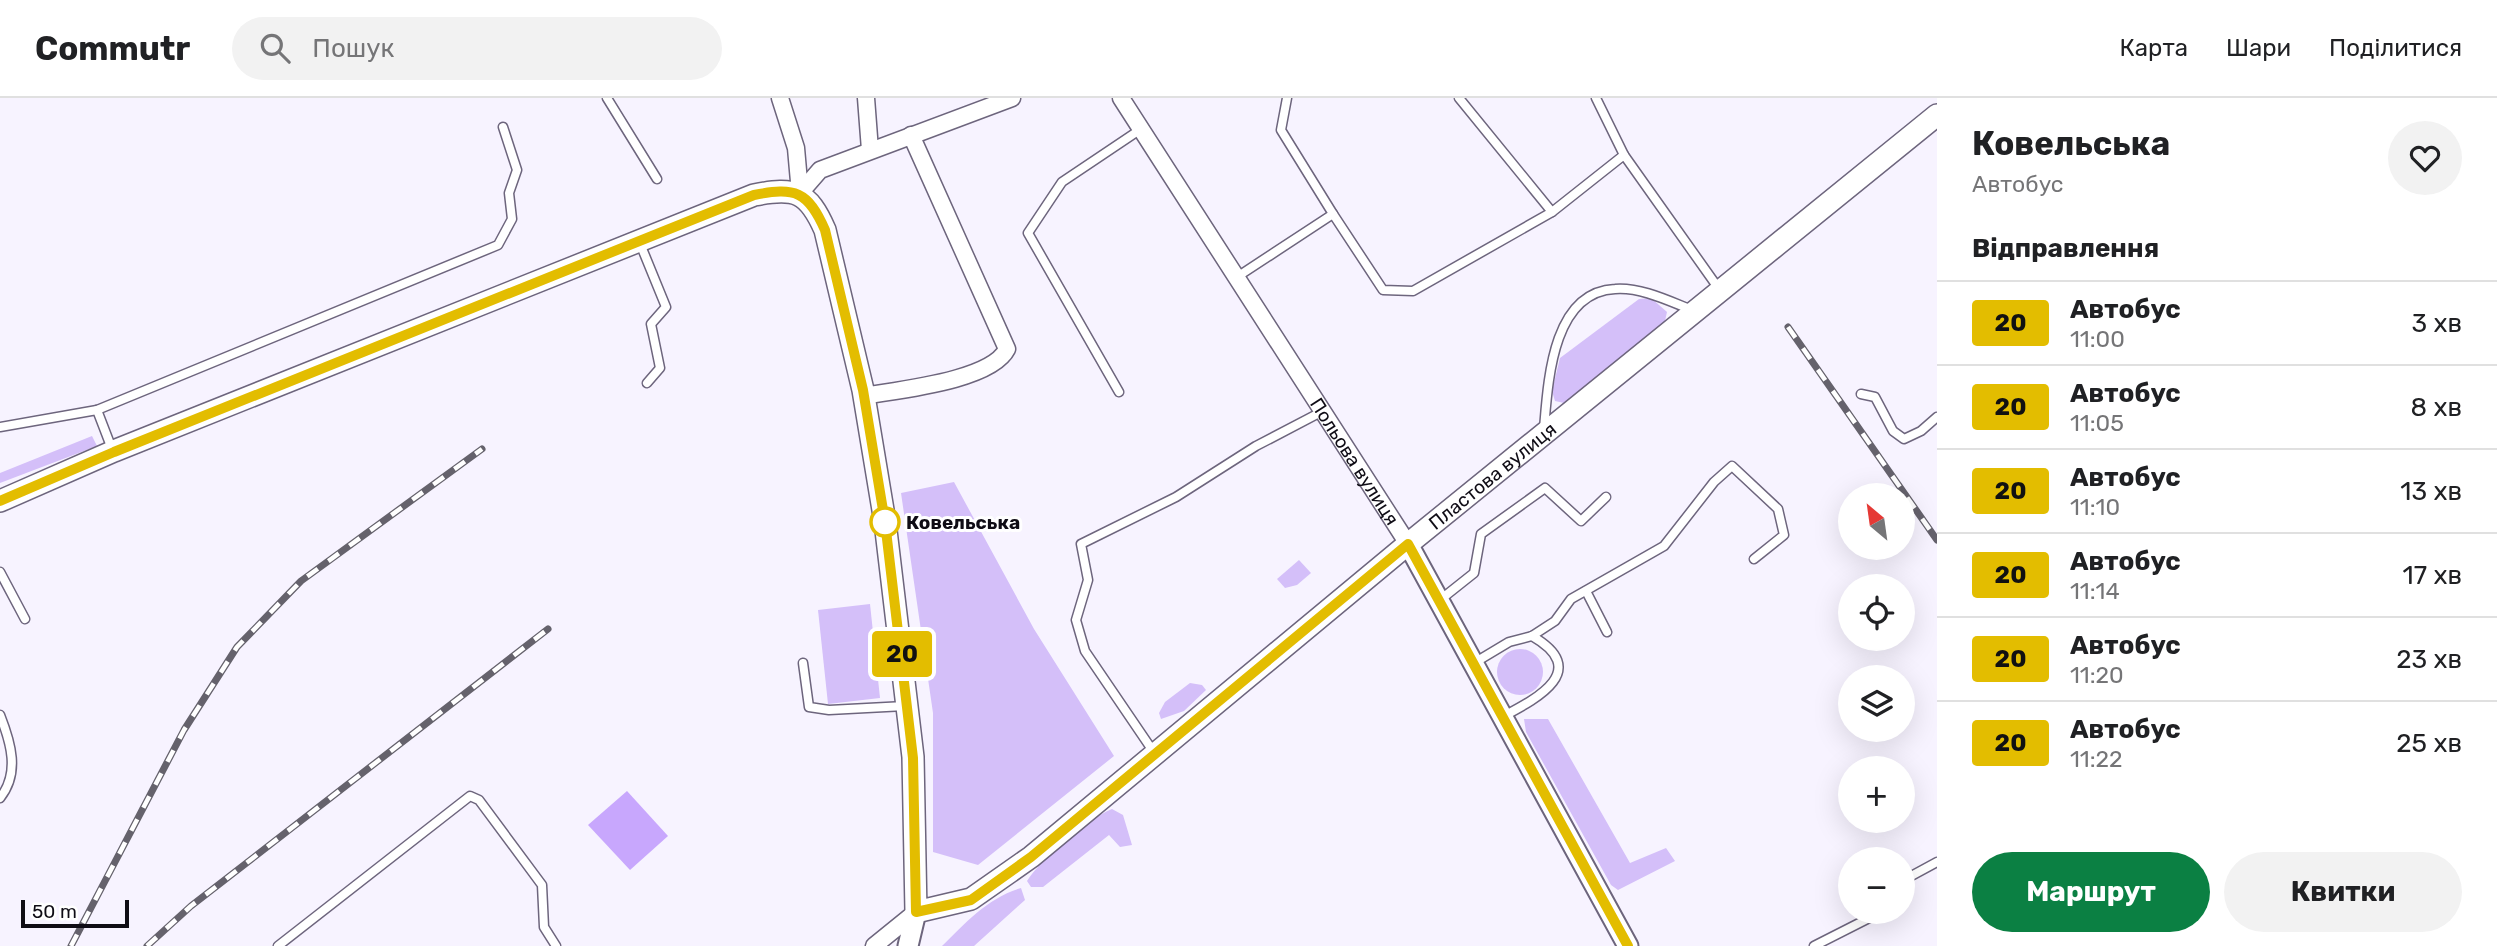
<!DOCTYPE html>
<html lang="uk">
<head>
<meta charset="utf-8">
<style>
  body { margin:0; font-family:Rubik,sans-serif; background:#f2f2f2; color:#202124; height:100vh; display:flex; flex-direction:column; font-size:26px; white-space:nowrap }
  * { box-sizing:border-box; margin:0 }
  p { font-size:23px; color:#757577 }
  .icon { flex:none; width:38px; height:38px; fill:none; stroke:currentColor; stroke-width:2; stroke-linecap:round; stroke-linejoin:round }
  .map { position:relative; flex:1; overflow:hidden }
  .panel { display:flex; flex-direction:column; background:#fff; width:560px }
  .panel>* { flex:none }
  .badge { padding:0 14px; border-radius:5px; font-size:24px; line-height:46px }
  .needle { width:46px; rotate:331deg }
  .tools { position:absolute; left:1838px; top:385px; display:grid; gap:14px }
  .tools a { display:grid; place-items:center; width:77px; height:77px; border-radius:50%; background:#fff; box-shadow:0 7px 28px #0002; font-size:35px }
  .scale { position:absolute; left:21px; bottom:18px; width:108px; box-sizing:border-box; padding-left:7px; border:4px solid #0f0c15; border-top:0; font-size:19px; line-height:24px; white-space:nowrap; color:#0f0c15; -webkit-text-stroke:5px #fff; paint-order:stroke }
  .map>.badge { position:absolute; translate:-50% -50%; box-shadow:0 0 0 4px #fff }
  h2 { padding:0 35px; font-size:26px; line-height:63px }
  .round { display:grid; place-items:center; flex:none; width:74px; height:74px; border-radius:37px; background:#f2f2f2 }
  .head { display:flex; align-items:center; justify-content:space-between; height:119px; padding:0 35px }
  h1 { font-size:33px; font-weight:700; line-height:52px }
  .cta { display:flex; gap:14px; margin-top:auto; padding:14px 35px }
  .cta a { flex:1; height:80px; border-radius:42px; background:#0b8043; color:#fff; font-size:28px; font-weight:700; line-height:80px; text-align:center }
  .cta a+a { background:#f2f2f2; color:#202124 }
  ul { padding:0; list-style:none }
  li { display:flex; align-items:center; gap:21px; height:84px; padding:0 35px; border-top:2px solid #e0e0e0 }
  li div { flex:1 }
  li b { display:block; font-size:26px }
  li em { font-style:normal }
  li .badge { min-width:77px; font-weight:700; text-align:center }
  header { display:flex; align-items:center; gap:42px; box-sizing:border-box; height:98px; padding:0 35px; background:#fff; border-bottom:2px solid #e0e0e0 }
  header strong { font-size:33px }
  nav { display:flex; gap:38px; margin-inline-start:auto; font-size:24px }
  .search { width:490px; height:63px; background:#f2f2f2; display:flex; align-items:center; gap:18px; box-sizing:border-box; padding:0 24px; border-radius:38px; color:#757577; font-size:26px }
  main { display:flex; flex:1; min-height:0 }
  .map>svg:first-child { display:block }
  .green { fill:#d4bff9 }
  .water { fill:#c8a7fd }
  .lines { fill:none; stroke-linecap:round; stroke-linejoin:round }
  .service-casing { stroke:#6d657d; stroke-width:11 }
  .minor-casing { stroke:#6d657d; stroke-width:19 }
  .tertiary-casing { stroke:#6d657d; stroke-width:23 }
  .secondary-casing { stroke:#6d657d; stroke-width:24 }
  .service { stroke:#fff; stroke-width:8 }
  .minor { stroke:#fff; stroke-width:16 }
  .tertiary { stroke:#fff; stroke-width:19 }
  .secondary { stroke:#fff; stroke-width:21 }
  .rail-casing { stroke:#65626c; stroke-width:7 }
  .rail { stroke:#fff; stroke-width:4.5; stroke-dasharray:13; stroke-linecap:butt }
  .line-casing { stroke:#fff; stroke-width:16 }
  .line { stroke:#e3bd00; stroke-width:10 }
  .stop-dot { fill:#fff; stroke:#e3bd00; stroke-width:3.5 }
  .labels { text-anchor:middle; stroke-width:6; stroke-linejoin:round; paint-order:stroke }
  .street-label { font-size:19px; fill:#0f0c15; stroke:#fff }
  .stop-label { font-size:19px; font-weight:bold; fill:#0f0c15; stroke:#fff; text-anchor:start }
</style>
</head>
<body>
<header>
<strong>Commutr</strong>
<div class="search"><svg class="icon" aria-label="search" viewBox="0 0 24 24"><circle cx="10" cy="10" r="6"/><path d="M15 15l6 6"/></svg>Пошук</div>
<nav><a>Карта</a><a>Шари</a><a>Поділитися</a></nav>
</header>
<main>
<div class="map">
<svg width="1937" height="848" viewBox="0 0 1937 848">
  <rect width="100%" height="100%" fill="#f7f3ff"/>
  <g class="green">
    <path d="M1651 200 1667 214 1665 223 1564 305 1555 303 1552 293 1560 260 1639 201Z"/>
    <path d="M92 338 97 348 0 385V375Z"/>
    <path d="M954 384 1034 531 1114 658 978 767 933 754V615L901 395Z"/>
    <path d="M1299 462 1311 475 1297 487 1285 490 1277 481Z"/>
    <path d="M870 506 880 600 828 606 818 512Z"/>
    <circle cx="1520" cy="574" r="23"/>
    <path d="M1190 585 1202 587 1206 592 1184 613 1161 621 1159 615 1165 604Z"/>
    <path d="M1524 621H1548L1630 765 1666 750 1675 763 1618 792 1611 787 1526 634Z"/>
    <path d="M1112 711 1123 717 1132 747 1120 749 1109 737 1043 789H1031L1027 783C1042 760 1086 722 1112 711Z"/>
    <path d="M1021 790 1025 802 974 848H942C965 825 989 799 1021 790Z"/>
  </g>
  <path class="water" d="M627 693 668 738 630 772 588 727Z"/>
  <g class="lines">
    <defs>
      <g id="service">
        <path d="M607 0 657 81"/>
        <path d="M1459 0 1552 114"/>
        <path d="M1596 0 1624 57"/>
        <path d="M1333 116 1383 192 1413 193 1552 114 1624 57 1719 191"/>
        <path d="M639 143 666 209 651 226 660 270 647 285"/>
        <path d="M1237 179 1333 116 1281 32 1287 0"/>
        <path d="M1119 294 1028 135 1062 84 1141 31"/>
        <path d="M1861 296 1875 299 1893 333 1904 341 1921 333 1937 319"/>
        <path d="M97 312 112 351"/>
        <path d="M0 329 97 312 498 147 512 121 509 95 517 72 503 29"/>
        <path d="M1544 331C1548 284 1552 194 1615 191 1641 189 1669 203 1692 212"/>
        <path d="M0 474 25 521"/>
        <path d="M1586 493 1607 534"/>
        <path d="M1440 502 1474 475 1481 436 1545 390 1581 423 1606 399"/>
        <path d="M803 565 809 609 829 612 905 608"/>
        <path d="M1474 565 1509 544 1532 538 1555 523 1571 501 1664 448 1714 384 1732 368 1778 411 1784 437 1754 461"/>
        <path d="M0 617C11 645 20 675 0 700"/>
        <path d="M1504 618C1538 600 1591 572 1532 538"/>
        <path d="M1155 656 1085 553 1076 522 1088 482 1081 446 1176 399 1256 348 1323 313"/>
        <path d="M1902 783 1937 764"/>
        <path d="M278 848 470 698 479 702 542 787 544 829 556 848"/>
        <path d="M1814 848 1881 814"/>
      </g>
      <g id="minor">
        <path d="M780 0 796 50 800 95"/>
        <path d="M866 0 870 52"/>
        <path id="s1" d="M1121 0 1408 446"/>
        <path d="M800 95 820 72 1012 0"/>
        <path d="M864 298C897 292 991 283 1007 251L911 37"/>
        <path d="M874 848 916 814"/>
      </g>
      <g id="tertiary">
        <path d="M1408 446 1628 848"/>
        <path d="M908 848 916 814"/>
      </g>
      <g id="secondary">
        <path id="s2" d="M0 403 114 353 754 97C795 89 808 93 825 132L863 292 885 424 913 659 916 814 971 801 1031 759 1408 446 1937 17"/>
      </g>
    </defs>
    <use href="#service" class="service-casing"/>
    <use href="#minor" class="minor-casing"/>
    <use href="#tertiary" class="tertiary-casing"/>
    <use href="#secondary" class="secondary-casing"/>
    <use href="#service" class="service"/>
    <use href="#minor" class="minor"/>
    <use href="#tertiary" class="tertiary"/>
    <use href="#secondary" class="secondary"/>
    <defs>
      <g id="rail">
        <path d="M1788 229 1937 442"/>
        <path d="M71 848 184 632 237 549 301 483 482 351"/>
        <path d="M147 848 191 808 548 531"/>
      </g>
    </defs>
    <use href="#rail" class="rail-casing"/>
    <use href="#rail" class="rail"/>
  </g>
  <g class="lines">
    <defs>
      <path id="line" d="M0 403 114 354 754 97C795 89 808 93 825 132L863 292 885 424 913 660 916 814 971 802 1031 759 1408 446 1628 848"/>
    </defs>
    <use href="#line" class="line-casing"/>
    <use href="#line" class="line"/>
  </g>
  <circle class="stop-dot" cx="885" cy="424" r="14"/>
  <g class="labels">
    <g class="street-label">
      <text dy="7" stroke="none"><textPath href="#s1" startOffset="432">Польова вулиця</textPath></text>
      <text dy="7" stroke="none"><textPath href="#s2" startOffset="2322">Пластова вулиця</textPath></text>
    </g>
    <g class="stop-label">
      <text x="906" y="431">Ковельська</text>
    </g>
  </g>
</svg>
<div class="tools">
<a><svg class="needle" viewBox="-14 -14 28 28"><path d="M0-13l5 13h-10z" fill="#e53935"/><path d="M0 13l5-13h-10z" fill="#757577"/></svg></a>
<a><svg class="icon" aria-label="locate" viewBox="0 0 24 24"><circle cx="12" cy="12" r="6"/><path d="M12 2v4M12 18v4M2 12h4M18 12h4"/></svg></a>
<a><svg class="icon" aria-label="layers" viewBox="0 0 24 24"><path d="M12 4l9 5-9 5-9-5zM3 14l9 5 9-5"/></svg></a>
<a>+</a>
<a>−</a>
</div>
<div class="scale">50 m</div>
<b class="badge" style="left:902px;top:556px;background:#e3bd00;color:#111">20</b>
</div>
<section class="panel">
<div class="head"><div><h1>Ковельська</h1><p>Автобус</p></div><a class="round"><svg class="icon" aria-label="heart" viewBox="0 0 24 24"><path d="M12 20l-8-8c-3-5 5-10 8-4 3-6 11-1 8 4z"/></svg></a></div>
<h2>Відправлення</h2>
<ul>
<li><span class="badge" style="background:#e3bd00;color:#111">20</span><div><b>Автобус</b><p>11:00</p></div><em>3 хв</em></li>
<li><span class="badge" style="background:#e3bd00;color:#111">20</span><div><b>Автобус</b><p>11:05</p></div><em>8 хв</em></li>
<li><span class="badge" style="background:#e3bd00;color:#111">20</span><div><b>Автобус</b><p>11:10</p></div><em>13 хв</em></li>
<li><span class="badge" style="background:#e3bd00;color:#111">20</span><div><b>Автобус</b><p>11:14</p></div><em>17 хв</em></li>
<li><span class="badge" style="background:#e3bd00;color:#111">20</span><div><b>Автобус</b><p>11:20</p></div><em>23 хв</em></li>
<li><span class="badge" style="background:#e3bd00;color:#111">20</span><div><b>Автобус</b><p>11:22</p></div><em>25 хв</em></li>
</ul>
<div class="cta"><a>Маршрут</a><a>Квитки</a></div>
</section>
</main>
</body>
</html>
